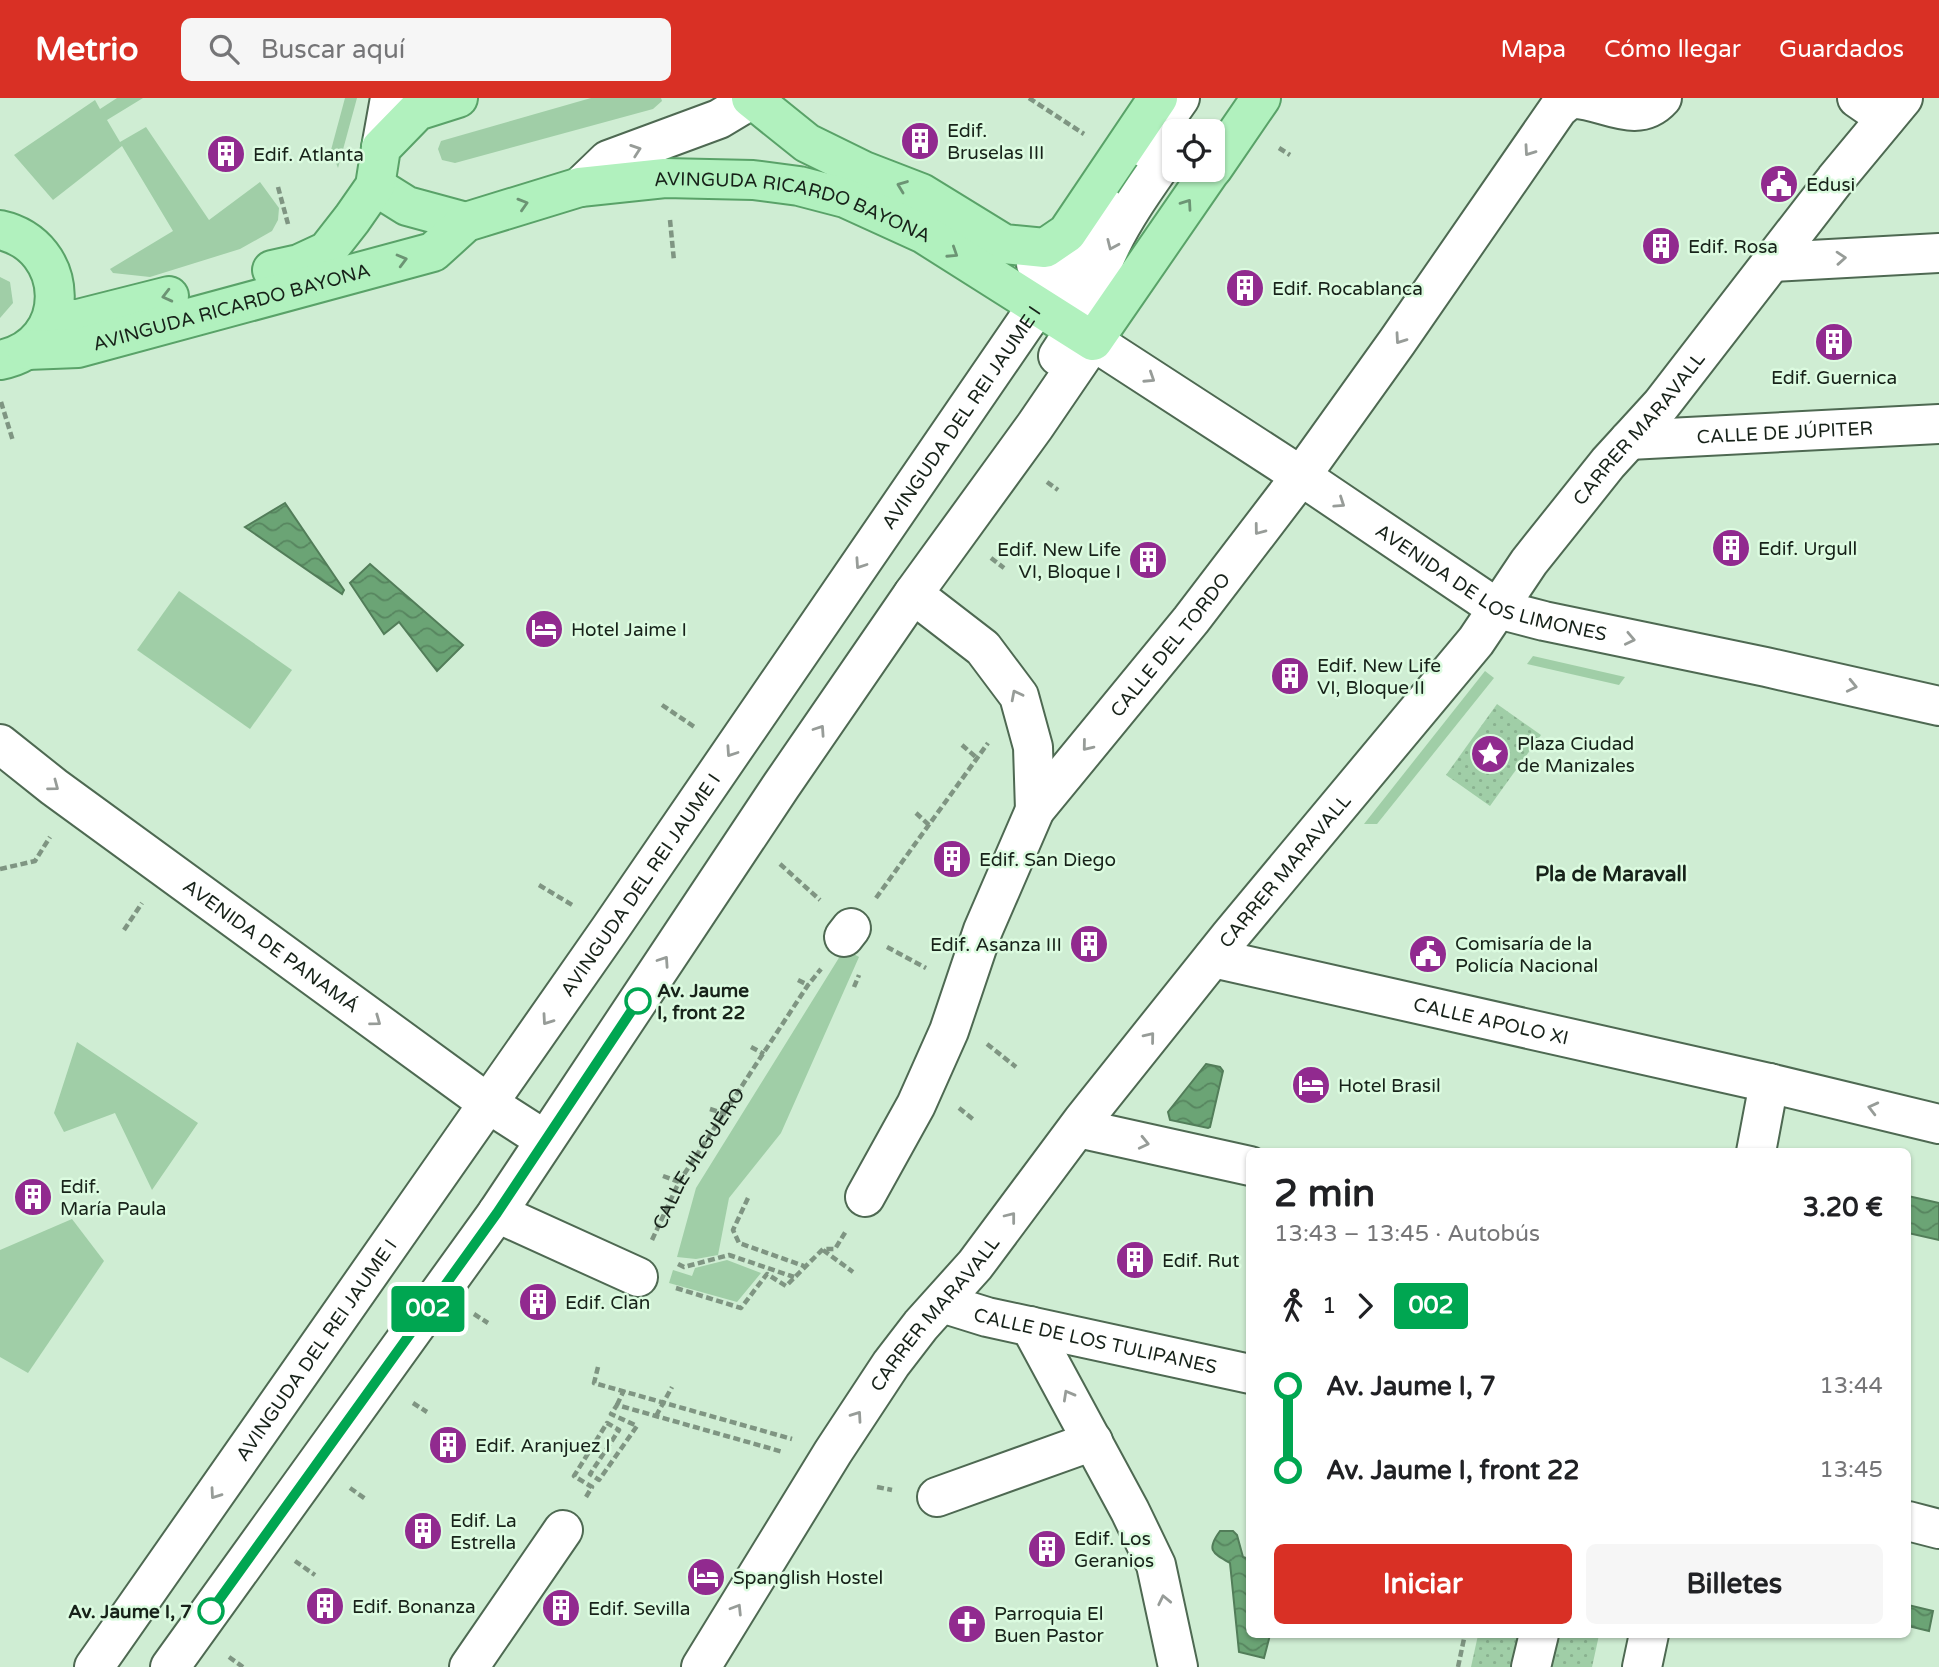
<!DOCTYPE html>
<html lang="es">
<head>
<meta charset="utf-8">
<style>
  body { margin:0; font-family:"Varela Round",sans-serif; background:#f6f6f6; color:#202124; height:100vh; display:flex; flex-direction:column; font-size:26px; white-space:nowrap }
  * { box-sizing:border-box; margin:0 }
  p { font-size:23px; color:#757577 }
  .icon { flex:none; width:38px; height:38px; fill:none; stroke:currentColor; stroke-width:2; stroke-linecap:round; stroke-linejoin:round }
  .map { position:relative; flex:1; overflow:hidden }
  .drawer { position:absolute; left:1246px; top:1050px; width:665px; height:490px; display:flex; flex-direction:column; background:#fff; border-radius:10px; box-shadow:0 2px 5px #0004 }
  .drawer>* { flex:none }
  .badge { padding:0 14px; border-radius:5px; font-size:24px; line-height:46px }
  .fabs { position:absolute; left:1162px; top:21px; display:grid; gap:14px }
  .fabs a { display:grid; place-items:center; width:63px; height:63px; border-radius:10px; background:#fff; box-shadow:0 2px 5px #0004; font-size:35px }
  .map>.badge { position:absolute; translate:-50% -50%; box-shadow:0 0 0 4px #fff }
  .legs { display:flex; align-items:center; gap:10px; height:77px; padding:0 28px; font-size:23px }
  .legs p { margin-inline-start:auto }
  .overview { display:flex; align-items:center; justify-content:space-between; height:119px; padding:0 28px }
  h1 { font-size:38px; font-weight:800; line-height:52px }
  .action { display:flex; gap:14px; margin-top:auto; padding:14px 28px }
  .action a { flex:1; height:80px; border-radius:10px; background:#d93025; color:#fff; font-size:28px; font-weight:800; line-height:80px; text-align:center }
  .action a+a { background:#f6f6f6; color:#202124 }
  ul { padding:0 28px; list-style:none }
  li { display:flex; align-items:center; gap:24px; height:84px; font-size:26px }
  li i { display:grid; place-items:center; width:10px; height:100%; margin:0 9px; background:currentColor }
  li i::after { content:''; width:18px; height:18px; margin:-9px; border:5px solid; border-radius:50%; background:#fff }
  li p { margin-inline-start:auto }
  li:first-child i { background:linear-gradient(#0000 50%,currentColor 0) }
  li:last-child i { background:linear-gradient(currentColor 50%,#0000 0) }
  header { display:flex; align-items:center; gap:42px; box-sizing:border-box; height:98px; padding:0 35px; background:#d93025; color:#fff }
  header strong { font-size:33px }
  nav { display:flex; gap:38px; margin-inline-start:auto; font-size:24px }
  .search { width:490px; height:63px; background:#f6f6f6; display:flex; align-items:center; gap:18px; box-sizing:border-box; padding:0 24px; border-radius:10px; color:#757577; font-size:26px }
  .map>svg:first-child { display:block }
  .green { fill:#a0cea7 }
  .park { fill:url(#park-dots) }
  .water { fill:url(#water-waves); stroke:#527d59; stroke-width:2 }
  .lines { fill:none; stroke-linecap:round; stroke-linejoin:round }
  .minor-casing { stroke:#4e6952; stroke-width:42 }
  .major-casing { stroke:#59a268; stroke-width:42 }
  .path { stroke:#7f9582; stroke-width:4.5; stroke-dasharray:7 3.5; stroke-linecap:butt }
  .minor { stroke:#fff; stroke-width:38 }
  .major { stroke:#b1f1be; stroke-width:38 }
  .oneway { stroke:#979c98 }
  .oneway2 { stroke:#6c9474 }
  .line-1-casing { stroke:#fff; stroke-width:16 }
  .line-1 { stroke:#00a651; stroke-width:10 }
  .stop-1-dot { fill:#fff; stroke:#00a651; stroke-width:3.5 }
  .labels { text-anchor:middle; stroke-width:5; stroke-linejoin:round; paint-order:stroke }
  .poi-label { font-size:19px; fill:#172219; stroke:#dcfbe0; text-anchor:start }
  .street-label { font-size:19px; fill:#172219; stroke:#dcfbe0 }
  .stop-label { font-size:19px; font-weight:bold; fill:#172219; stroke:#dcfbe0; text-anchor:start }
  .neighbourhood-label { font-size:21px; font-weight:bold; fill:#172219; stroke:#dcfbe0 }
</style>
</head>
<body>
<header>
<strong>Metrio</strong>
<div class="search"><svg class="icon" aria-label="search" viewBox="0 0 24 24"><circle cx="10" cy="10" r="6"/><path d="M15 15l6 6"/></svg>Buscar aquí</div>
<nav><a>Mapa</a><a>Cómo llegar</a><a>Guardados</a></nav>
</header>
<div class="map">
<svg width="1939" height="1569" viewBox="0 0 1939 1569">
  <defs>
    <pattern id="park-dots" width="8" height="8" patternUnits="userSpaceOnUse" patternTransform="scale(1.75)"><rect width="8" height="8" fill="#a0cea7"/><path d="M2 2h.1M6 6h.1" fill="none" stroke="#89b18f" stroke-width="1.8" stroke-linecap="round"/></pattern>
    <pattern id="water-waves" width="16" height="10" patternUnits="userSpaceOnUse" patternTransform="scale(1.75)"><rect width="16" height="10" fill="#6ba475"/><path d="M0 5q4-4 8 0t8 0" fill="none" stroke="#57855f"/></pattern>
  </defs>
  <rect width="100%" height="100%" fill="#cfedd3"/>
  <g class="green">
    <path d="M117 0H143L107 22 120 44 146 29 209 122 260 84 279 110 278 122 272 133 240 151 150 179 113 175 110 171 173 133 122 48 53 102 14 57 95 2 100 11Z"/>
    <path d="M345 0H357L338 70 331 52Z"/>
    <path d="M591 0H661L662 3 653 11 455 65 442 62 438 51 441 43Z"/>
    <path d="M0 179 10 184 13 205 0 220Z"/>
    <path d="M179 493 292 572 250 631 137 552Z"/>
    <path d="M1533 558 1625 579 1619 587 1527 566Z"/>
    <path d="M1485 573 1494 580 1377 726H1364Z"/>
    <path d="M850 842 852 855 859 859 781 1035 729 1100 718 1157 696 1161 677 1159 696 1090Z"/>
    <path d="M77 944 198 1025 152 1092 115 1015 64 1034 54 1015Z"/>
    <path d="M72 1121 104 1163 28 1275 0 1259V1152Z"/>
    <path d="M727 1162 761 1175 737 1204 669 1185 673 1172 692 1178 695 1170Z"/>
  </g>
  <g class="park">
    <path d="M1497 606 1541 637 1490 708 1446 677Z"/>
    <path d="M1478 1537H1599L1592 1569H1471Z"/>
  </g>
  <g class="water">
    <path d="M285 405 344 492 342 496 245 429Z"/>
    <path d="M370 466 463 547 437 573 399 524 384 536 350 485Z"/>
    <path d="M1206 966 1220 969 1223 973 1210 1029 1208 1030 1170 1022 1168 1014Z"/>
    <path d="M1908 1098 1939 1105V1142L1908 1135Z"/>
    <path d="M1220 1433H1233L1237 1437 1243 1459 1249 1461 1250 1536 1270 1537 1264 1560 1239 1554 1230 1465C1212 1455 1206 1452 1220 1433Z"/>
    <path d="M1908 1507 1933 1513 1929 1533 1908 1528Z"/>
  </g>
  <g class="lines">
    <defs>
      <g id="minor">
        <path d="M1857 0 1886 20"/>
        <path d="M381 50 390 0"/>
        <path d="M1145 50 1180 0"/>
        <path d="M580 89 608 62 719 21 754 0"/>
        <path d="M1773 164 1939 155"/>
        <path d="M1036 166 1058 178 1079 202 1075 232 1058 258"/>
        <path d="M1092 233C1085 166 1138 101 1174 48"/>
        <path id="s2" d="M1093 243 1301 378 1498 511 1544 523 1766 569 1939 608"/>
        <path id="s3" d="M1629 342 1939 326"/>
        <path d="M913 496 983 550 1019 598 1033 649 1035 712"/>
        <path id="s4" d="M0 646 54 689 489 1006 545 1042"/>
        <path d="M844 839 851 830"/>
        <path id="s5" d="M1213 860 1769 985 1939 1026"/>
        <path d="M1078 1030 1250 1068"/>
        <path d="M1756 1054 1769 985"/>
        <path id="s6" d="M865 1099 916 1007 949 933 983 832 1035 712 1191 522 1301 378 1397 244 1558 11C1562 8 1567 2 1572 1 1603 0 1636 29 1662 0"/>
        <path d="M497 1115 638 1179"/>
        <path id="s7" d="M942 1205 987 1219 1250 1276"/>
        <path d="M1030 1228 1130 1413 1156 1467 1178 1569"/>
        <path d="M937 1399 1093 1343"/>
        <path d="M1908 1423 1939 1431"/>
        <path id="s8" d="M94 1569 610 831 1105 109"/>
        <path d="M170 1569 497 1115 781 688 913 496 1035 328 1093 243"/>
        <path d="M469 1569 563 1432"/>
        <path id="s9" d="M701 1569 833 1354 891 1266 921 1227 975 1167 1083 1022 1230 838 1476 543 1529 464 1608 365 1661 307 1835 82 1903 0"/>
        <path d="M1531 1569 1539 1536"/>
        <path d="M1642 1569 1649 1536"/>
      </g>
      <g id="major">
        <path d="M751 0 807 45 864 73 921 95 1004 146 1045 150 1067 135 1158 0"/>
        <path d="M1213 70 1261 0"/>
        <path d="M375 88 407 108 466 124"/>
        <path d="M0 132C72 148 74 248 0 262"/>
        <path d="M272 172 299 166 327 153 352 121 375 88 381 50 417 13 458 0"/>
        <path d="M52 221H78L169 198"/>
        <path id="s10" d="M27 252 78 250 433 154 466 124 580 89 665 80 753 82 799 88 845 100 924 136 1093 243 1211 72"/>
      </g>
    </defs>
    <use href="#minor" class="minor-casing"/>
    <use href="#major" class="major-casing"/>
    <g class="path">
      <path d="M1029 0 1084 36"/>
      <path d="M1279 50 1290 57"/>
      <path d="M278 89 288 126"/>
      <path d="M670 122 674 163"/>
      <path d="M1 304 13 343"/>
      <path d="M1047 384 1058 392"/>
      <path d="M991 460 1004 470"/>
      <path d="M662 607 696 630"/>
      <path d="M962 647 977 660"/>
      <path d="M916 715 929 727"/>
      <path d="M780 766 820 802"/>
      <path d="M0 771 35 763 50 739"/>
      <path d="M539 787 574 808"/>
      <path d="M876 800 988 645"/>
      <path d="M124 832 142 805"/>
      <path d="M887 849 926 870"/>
      <path d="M798 882 808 887"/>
      <path d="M854 889 859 877"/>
      <path d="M987 946 1016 969"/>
      <path d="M751 949 764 956"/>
      <path d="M959 1010 974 1022"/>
      <path d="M710 1011 726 1016"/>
      <path d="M663 1078 679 1084"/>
      <path d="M748 1100 733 1132 739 1145 804 1168"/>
      <path id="s1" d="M652 1142 679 1084 808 887 821 871"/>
      <path d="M823 1152 853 1174"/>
      <path d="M678 1166 684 1169 729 1157 794 1179"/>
      <path d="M676 1190 741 1210 767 1176 786 1188 823 1151H835L846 1133"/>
      <path d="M474 1216 488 1225"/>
      <path d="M598 1269 594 1285 792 1341"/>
      <path d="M413 1305 427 1314"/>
      <path d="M617 1307 624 1292"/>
      <path d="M656 1318 672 1289"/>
      <path d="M877 1389 892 1392"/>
      <path d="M350 1390 367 1402"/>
      <path d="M586 1399 592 1389 574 1378 607 1325 619 1332 590 1376 599 1382 637 1328 611 1316 617 1307 783 1354"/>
      <path d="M295 1463 315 1477"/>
      <path d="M229 1559 243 1569"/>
      <path d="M1458 1569 1465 1536"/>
    </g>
    <use href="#minor" class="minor"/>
    <use href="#major" class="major"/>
  </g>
  <defs><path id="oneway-chevron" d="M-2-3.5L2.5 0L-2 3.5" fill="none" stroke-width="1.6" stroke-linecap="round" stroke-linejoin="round" transform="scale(1.75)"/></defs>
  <g class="oneway">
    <use href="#oneway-chevron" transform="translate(636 52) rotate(-19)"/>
    <use href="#oneway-chevron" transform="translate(1529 53) rotate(125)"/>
    <use href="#oneway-chevron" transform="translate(1112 147) rotate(114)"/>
    <use href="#oneway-chevron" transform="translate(1841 160) rotate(-4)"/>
    <use href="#oneway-chevron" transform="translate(1400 241) rotate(125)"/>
    <use href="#oneway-chevron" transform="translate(1150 280) rotate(33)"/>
    <use href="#oneway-chevron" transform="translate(1340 405) rotate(34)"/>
    <use href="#oneway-chevron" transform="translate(1259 432) rotate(127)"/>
    <use href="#oneway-chevron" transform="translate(860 466) rotate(124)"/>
    <use href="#oneway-chevron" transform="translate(1630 541) rotate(12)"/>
    <use href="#oneway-chevron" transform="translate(1852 588) rotate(13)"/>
    <use href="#oneway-chevron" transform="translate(1016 597) rotate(-117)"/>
    <use href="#oneway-chevron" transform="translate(820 632) rotate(-56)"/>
    <use href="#oneway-chevron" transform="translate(1087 648) rotate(129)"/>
    <use href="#oneway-chevron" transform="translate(731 654) rotate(124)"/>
    <use href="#oneway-chevron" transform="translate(54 688) rotate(37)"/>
    <use href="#oneway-chevron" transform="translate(664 863) rotate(-56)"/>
    <use href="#oneway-chevron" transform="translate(547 922) rotate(125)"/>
    <use href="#oneway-chevron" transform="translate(376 923) rotate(36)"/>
    <use href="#oneway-chevron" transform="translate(1150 939) rotate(-51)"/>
    <use href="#oneway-chevron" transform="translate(1873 1010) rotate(-166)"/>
    <use href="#oneway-chevron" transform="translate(1144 1045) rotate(13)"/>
    <use href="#oneway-chevron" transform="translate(1011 1119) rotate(-52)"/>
    <use href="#oneway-chevron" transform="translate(1068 1297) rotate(-119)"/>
    <use href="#oneway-chevron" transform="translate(857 1318) rotate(-55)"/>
    <use href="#oneway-chevron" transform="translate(215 1396) rotate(125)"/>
    <use href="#oneway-chevron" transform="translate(1164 1502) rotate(-102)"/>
    <use href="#oneway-chevron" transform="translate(737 1511) rotate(-58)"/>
  </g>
  <g class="oneway2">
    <use href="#oneway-chevron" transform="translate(902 88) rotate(-159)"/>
    <use href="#oneway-chevron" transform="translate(523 106) rotate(-17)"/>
    <use href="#oneway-chevron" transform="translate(1187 106) rotate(-55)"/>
    <use href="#oneway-chevron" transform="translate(953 155) rotate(33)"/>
    <use href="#oneway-chevron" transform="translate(402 162) rotate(-15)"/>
    <use href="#oneway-chevron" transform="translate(167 198) rotate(166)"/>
  </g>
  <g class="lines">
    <defs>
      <path id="line-1" d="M211 1513 497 1115 638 903"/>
    </defs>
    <use href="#line-1" class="line-1-casing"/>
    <use href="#line-1" class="line-1"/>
  </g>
  <defs>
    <symbol id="building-disc" viewBox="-11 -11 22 22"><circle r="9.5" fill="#912a8f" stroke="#dcfbe0"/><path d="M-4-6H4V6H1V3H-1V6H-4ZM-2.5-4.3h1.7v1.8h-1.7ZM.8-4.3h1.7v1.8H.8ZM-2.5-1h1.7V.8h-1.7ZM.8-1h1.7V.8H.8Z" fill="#fff"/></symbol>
    <symbol id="civic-disc" viewBox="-11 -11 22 22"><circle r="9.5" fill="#912a8f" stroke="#dcfbe0"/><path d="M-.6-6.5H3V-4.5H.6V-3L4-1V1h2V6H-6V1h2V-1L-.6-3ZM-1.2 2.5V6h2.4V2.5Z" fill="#fff"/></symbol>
    <symbol id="hotel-disc" viewBox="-11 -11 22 22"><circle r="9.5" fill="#912a8f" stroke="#dcfbe0"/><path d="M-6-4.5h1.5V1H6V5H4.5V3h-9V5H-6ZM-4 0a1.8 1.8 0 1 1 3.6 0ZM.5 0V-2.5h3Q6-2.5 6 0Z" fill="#fff"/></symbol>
    <symbol id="sight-disc" viewBox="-11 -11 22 22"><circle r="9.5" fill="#912a8f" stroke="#dcfbe0"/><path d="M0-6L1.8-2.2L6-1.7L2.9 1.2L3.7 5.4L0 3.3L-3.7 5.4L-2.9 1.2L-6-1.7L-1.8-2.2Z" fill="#fff"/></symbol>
    <symbol id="church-disc" viewBox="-11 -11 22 22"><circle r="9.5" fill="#912a8f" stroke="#dcfbe0"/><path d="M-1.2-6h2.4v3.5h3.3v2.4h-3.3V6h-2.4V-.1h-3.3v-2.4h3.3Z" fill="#fff"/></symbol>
  </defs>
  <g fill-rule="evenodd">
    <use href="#building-disc" x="898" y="21" width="44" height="44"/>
    <use href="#building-disc" x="204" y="34" width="44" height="44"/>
    <use href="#civic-disc" x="1757" y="64" width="44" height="44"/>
    <use href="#building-disc" x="1639" y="126" width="44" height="44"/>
    <use href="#building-disc" x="1223" y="168" width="44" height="44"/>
    <use href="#building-disc" x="1812" y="222" width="44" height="44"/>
    <use href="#building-disc" x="1709" y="428" width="44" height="44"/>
    <use href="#building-disc" x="1126" y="440" width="44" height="44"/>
    <use href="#hotel-disc" x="522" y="509" width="44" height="44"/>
    <use href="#building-disc" x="1268" y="556" width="44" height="44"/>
    <use href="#sight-disc" x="1468" y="634" width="44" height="44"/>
    <use href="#building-disc" x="930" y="739" width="44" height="44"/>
    <use href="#building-disc" x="1067" y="824" width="44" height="44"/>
    <use href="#civic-disc" x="1406" y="834" width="44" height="44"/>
    <use href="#hotel-disc" x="1289" y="965" width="44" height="44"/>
    <use href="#building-disc" x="11" y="1077" width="44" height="44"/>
    <use href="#building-disc" x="1113" y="1140" width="44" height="44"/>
    <use href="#building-disc" x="516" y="1182" width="44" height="44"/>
    <use href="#building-disc" x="426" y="1325" width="44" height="44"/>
    <use href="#building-disc" x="401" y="1411" width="44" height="44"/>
    <use href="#building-disc" x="1025" y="1429" width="44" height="44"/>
    <use href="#hotel-disc" x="684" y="1457" width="44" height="44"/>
    <use href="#building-disc" x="303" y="1486" width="44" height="44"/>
    <use href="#building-disc" x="539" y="1488" width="44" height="44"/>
    <use href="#church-disc" x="945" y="1504" width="44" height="44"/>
  </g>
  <g class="stop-1-dot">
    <circle cx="638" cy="903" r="12"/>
    <circle cx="211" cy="1513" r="12"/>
  </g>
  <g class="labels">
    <g class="poi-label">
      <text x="947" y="39">Edif.<tspan x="947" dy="22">Bruselas III</tspan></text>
      <text x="253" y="63">Edif. Atlanta</text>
      <text x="1806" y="93">Edusi</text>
      <text x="1688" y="155">Edif. Rosa</text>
      <text x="1272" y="197">Edif. Rocablanca</text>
      <text x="1834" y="286" text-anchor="middle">Edif. Guernica</text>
      <text x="1758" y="457">Edif. Urgull</text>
      <text x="1121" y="458" text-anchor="end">Edif. New Life<tspan x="1121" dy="22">VI, Bloque I</tspan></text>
      <text x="571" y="538">Hotel Jaime I</text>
      <text x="1317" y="574">Edif. New Life<tspan x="1317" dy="22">VI, Bloque II</tspan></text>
      <text x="1517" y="652">Plaza Ciudad<tspan x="1517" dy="22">de Manizales</tspan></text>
      <text x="979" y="768">Edif. San Diego</text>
      <text x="1455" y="852">Comisaría de la<tspan x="1455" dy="22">Policía Nacional</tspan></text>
      <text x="1062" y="853" text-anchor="end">Edif. Asanza III</text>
      <text x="1338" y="994">Hotel Brasil</text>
      <text x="60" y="1095">Edif.<tspan x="60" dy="22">María Paula</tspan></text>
      <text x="1162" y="1169">Edif. Rut</text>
      <text x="565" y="1211">Edif. Clan</text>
      <text x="475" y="1354">Edif. Aranjuez I</text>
      <text x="450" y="1429">Edif. La<tspan x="450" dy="22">Estrella</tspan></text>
      <text x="1074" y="1447">Edif. Los<tspan x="1074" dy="22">Geranios</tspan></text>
      <text x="733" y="1486">Spanglish Hostel</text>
      <text x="352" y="1515">Edif. Bonanza</text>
      <text x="588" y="1517">Edif. Sevilla</text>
      <text x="994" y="1522">Parroquia El<tspan x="994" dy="22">Buen Pastor</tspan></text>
    </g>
    <g class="street-label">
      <text dy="7" stroke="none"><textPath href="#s10" startOffset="800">AVINGUDA RICARDO BAYONA</textPath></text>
      <text dy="7" stroke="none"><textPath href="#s10" startOffset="210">AVINGUDA RICARDO BAYONA</textPath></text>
      <text dy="7" stroke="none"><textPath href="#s8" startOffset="1521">AVINGUDA DEL REI JAUME I</textPath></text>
      <text dy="7" stroke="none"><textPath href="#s9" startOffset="1556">CARRER MARAVALL</textPath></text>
      <text dy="7" stroke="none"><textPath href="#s3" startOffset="156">CALLE DE JÚPITER</textPath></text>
      <text dy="7" stroke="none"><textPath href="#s2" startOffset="469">AVENIDA DE LOS LIMONES</textPath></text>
      <text dy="7" stroke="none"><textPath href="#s6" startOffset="637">CALLE DEL TORDO</textPath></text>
      <text dy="7" stroke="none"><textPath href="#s9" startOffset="989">CARRER MARAVALL</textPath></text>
      <text dy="7" stroke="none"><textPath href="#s8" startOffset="954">AVINGUDA DEL REI JAUME I</textPath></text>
      <text dy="7" stroke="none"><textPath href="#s4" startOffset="338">AVENIDA DE PANAMÁ</textPath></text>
      <text dy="7" stroke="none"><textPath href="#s5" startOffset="285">CALLE APOLO XI</textPath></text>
      <text dy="7" stroke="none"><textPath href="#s1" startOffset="94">CALLE JILGUERO</textPath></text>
      <text dy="7" stroke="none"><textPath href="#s9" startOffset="424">CARRER MARAVALL</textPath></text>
      <text dy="7" stroke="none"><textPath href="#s7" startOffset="158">CALLE DE LOS TULIPANES</textPath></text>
      <text dy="7" stroke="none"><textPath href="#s8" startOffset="387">AVINGUDA DEL REI JAUME I</textPath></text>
    </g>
    <g class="stop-label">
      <text x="657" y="899">Av. Jaume<tspan x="657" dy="22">I, front 22</tspan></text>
      <text x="192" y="1520" text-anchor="end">Av. Jaume I, 7</text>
    </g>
    <g class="neighbourhood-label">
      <text x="1611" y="783">Pla de Maravall</text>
    </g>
  </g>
</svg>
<div class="fabs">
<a><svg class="icon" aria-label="locate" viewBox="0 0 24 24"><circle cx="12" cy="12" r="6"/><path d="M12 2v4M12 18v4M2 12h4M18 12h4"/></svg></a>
</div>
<b class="badge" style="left:428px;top:1211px;background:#00a651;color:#fff">002</b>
<section class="drawer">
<div class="overview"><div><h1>2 min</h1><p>13:43 – 13:45 · Autobús</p></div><b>3.20 €</b></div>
<div class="legs"><svg class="icon" aria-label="walk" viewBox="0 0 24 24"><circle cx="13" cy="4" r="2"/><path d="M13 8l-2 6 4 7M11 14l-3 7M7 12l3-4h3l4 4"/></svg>1<svg class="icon" aria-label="forward" viewBox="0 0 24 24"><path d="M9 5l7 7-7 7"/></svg><b class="badge" style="background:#00a651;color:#fff">002</b></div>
<ul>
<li><i style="color:#00a651"></i><b>Av. Jaume I, 7</b><p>13:44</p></li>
<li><i style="color:#00a651"></i><b>Av. Jaume I, front 22</b><p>13:45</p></li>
</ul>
<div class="action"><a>Iniciar</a><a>Billetes</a></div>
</section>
</div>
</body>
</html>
